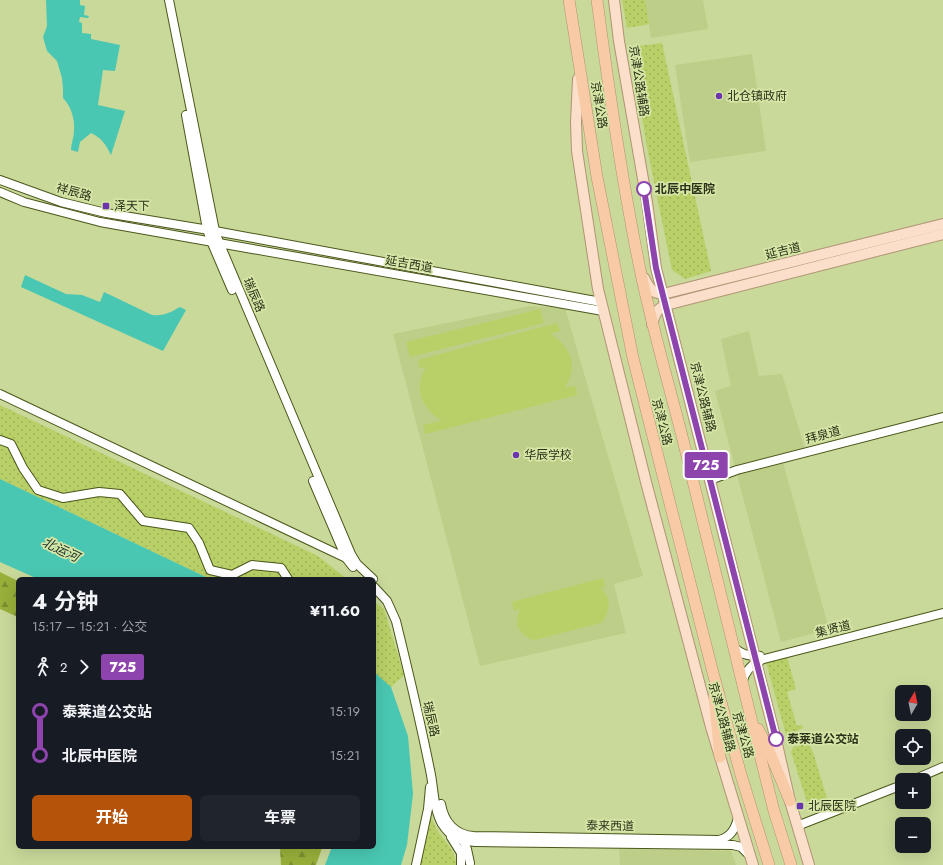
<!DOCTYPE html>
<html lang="zh">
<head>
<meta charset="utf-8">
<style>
  body { margin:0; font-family:Jost,"Noto Sans SC",sans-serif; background:#20242c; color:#f1f3f6; height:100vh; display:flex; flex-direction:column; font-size:15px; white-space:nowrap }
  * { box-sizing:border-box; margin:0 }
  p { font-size:13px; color:#9ea1a6 }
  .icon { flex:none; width:22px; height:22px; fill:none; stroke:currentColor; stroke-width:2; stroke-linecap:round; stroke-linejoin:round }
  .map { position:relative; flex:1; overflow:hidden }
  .details { position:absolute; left:16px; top:577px; width:360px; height:272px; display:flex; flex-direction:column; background:#171b24; border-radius:6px; box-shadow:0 4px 16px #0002 }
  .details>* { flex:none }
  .badge { padding:0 8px; border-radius:3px; font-size:14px; line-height:26px }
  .needle { width:26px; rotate:9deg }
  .controls { position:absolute; left:895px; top:685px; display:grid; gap:8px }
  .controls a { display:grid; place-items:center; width:36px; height:36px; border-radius:6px; background:#171b24; box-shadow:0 4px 16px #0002; font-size:20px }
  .map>.badge { position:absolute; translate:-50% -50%; box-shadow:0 0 0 2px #fff }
  .legs { display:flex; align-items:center; gap:6px; height:44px; padding:0 16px; font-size:13px }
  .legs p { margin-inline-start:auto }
  .headline { display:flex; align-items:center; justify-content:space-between; height:68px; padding:0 16px }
  h1 { font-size:22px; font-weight:700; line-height:30px }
  .primary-button { display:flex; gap:8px; margin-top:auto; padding:8px 16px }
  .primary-button a { flex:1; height:46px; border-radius:6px; background:#b45309; color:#fff; font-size:16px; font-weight:700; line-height:46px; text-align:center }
  .primary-button a+a { background:#20242c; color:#f1f3f6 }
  ul { padding:0 16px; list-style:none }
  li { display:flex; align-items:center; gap:14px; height:44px; font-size:15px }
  li i { display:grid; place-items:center; width:6px; height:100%; margin:0 5px; background:currentColor }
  li i::after { content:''; width:10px; height:10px; margin:-5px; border:3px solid; border-radius:50%; background:#171b24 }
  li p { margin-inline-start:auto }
  li:first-child i { background:linear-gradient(#0000 50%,currentColor 0) }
  li:last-child i { background:linear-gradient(currentColor 50%,#0000 0) }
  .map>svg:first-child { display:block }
  .built { fill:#bdce88 }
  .green { fill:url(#green-dots) }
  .forest { fill:url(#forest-firs) }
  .pitch { fill:#b8d067 }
  .water { fill:#49c7b2 }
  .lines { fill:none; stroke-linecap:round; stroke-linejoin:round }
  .minor-casing { stroke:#4a571a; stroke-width:10 }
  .major-casing { stroke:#b09474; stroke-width:12 }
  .highway-casing { stroke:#b09474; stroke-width:12 }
  .minor { stroke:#fff; stroke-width:8 }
  .major { stroke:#fbdfca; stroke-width:10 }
  .highway { stroke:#f8caa6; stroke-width:11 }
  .line-1-casing { stroke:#fff; stroke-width:9 }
  .line-1 { stroke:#8e44ad; stroke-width:6 }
  .poi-dot { fill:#6b36ad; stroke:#d6e6a7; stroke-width:1.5 }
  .stop-1-dot { fill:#fff; stroke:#8e44ad; stroke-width:2 }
  .labels { text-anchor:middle; stroke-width:3.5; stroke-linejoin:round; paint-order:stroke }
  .street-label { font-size:12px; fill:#2b3118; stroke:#d6e6a7 }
  .poi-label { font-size:12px; fill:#2b3118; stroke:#d6e6a7; text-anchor:start }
  .stop-label { font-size:12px; font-weight:bold; fill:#2b3118; stroke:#d6e6a7; text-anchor:start }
  .water-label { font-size:13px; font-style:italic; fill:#142f2a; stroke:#d6e6a7 }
</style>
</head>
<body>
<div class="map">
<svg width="943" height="865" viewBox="0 0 943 865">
  <defs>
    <pattern id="green-dots" width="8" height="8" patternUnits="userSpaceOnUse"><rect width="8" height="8" fill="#b8d067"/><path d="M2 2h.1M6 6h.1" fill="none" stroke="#9eb359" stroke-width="1.8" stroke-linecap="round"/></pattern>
    <pattern id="forest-firs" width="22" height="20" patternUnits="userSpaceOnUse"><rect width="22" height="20" fill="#98af3a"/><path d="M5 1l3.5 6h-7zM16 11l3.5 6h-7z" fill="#7c8f30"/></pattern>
  </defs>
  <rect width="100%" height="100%" fill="#c9d99a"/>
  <g class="built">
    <path d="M645 0H703L708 29 651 38Z"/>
    <path d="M752 54 766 151 690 162 675 65Z"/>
    <path d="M530 306 565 308 643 576 614 584 626 633 480 666 393 334Z"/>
    <path d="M749 331 759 376 782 374 806 452 782 459 829 629 781 642 715 391 731 386 721 339Z"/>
    <path d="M619 849 731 851 736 865H620Z"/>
  </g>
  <g class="green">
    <path d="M622 0H645L649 24 627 28Z"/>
    <path d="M662 43 711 271 685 279 672 270 647 147 630 47Z"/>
    <path d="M0 405 318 556 347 579H210L0 479Z"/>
    <path d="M374 601 384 609 404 675 391 687 374 672Z"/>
    <path d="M787 657 796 689 787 692 797 726 802 725 803 728 793 733 794 735 788 736 786 735 766 662Z"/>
    <path d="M805 744 810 746 813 752 828 802 809 808 791 752 793 747Z"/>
    <path d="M431 816C433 820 434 825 436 828 443 840 456 850 456 865H419Z"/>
  </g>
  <g class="forest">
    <path d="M0 572 18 581V617L0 609Z"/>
    <path d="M280 847H322V848L316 865H281Z"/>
  </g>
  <g class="pitch">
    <path d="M540 309 544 323 410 357 406 342Z"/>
    <path d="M557 323 560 331 550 334C561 340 572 352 572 367 572 374 568 381 565 388L575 386 577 395 425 434 423 425 442 421C421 407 413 389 426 367L420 368 418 360Z"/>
    <path d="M603 578 605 587 600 588C609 595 611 604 606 615 604 619 604 621 600 623L535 640C520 637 513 624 520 609L514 611 512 602Z"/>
  </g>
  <g class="water">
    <path d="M46 0H80V5L85 6 84 15 89 16 88 18 80 17 79 22 82 23V33L91 34V39L120 45 115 71 103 70 98 105 125 111 111 155C106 145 102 138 91 133L80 142 78 152 71 150C71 144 74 137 74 131 75 119 71 106 63 98V89L62 78 57 61 47 51 43 37 47 26Z"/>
    <path d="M25 275 66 294 82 295 100 302 104 292 152 315C163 316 170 313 180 307L186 310 163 351 21 287Z"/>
    <path d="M0 479 210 579H38L0 562Z"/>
    <path d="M374 672 391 687 408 736 413 794 407 845 401 865H325L332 847H374Z"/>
  </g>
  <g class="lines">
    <defs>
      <g id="minor">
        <path d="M169 0 215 231 219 242 351 554 357 564 373 579"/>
        <path d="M186 115 207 229 211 241 232 290"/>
        <path d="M0 180 61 202 106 213 215 231 601 302"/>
        <path d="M0 192 24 202 100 222 603 311"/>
        <path d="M0 394 346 558"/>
        <path d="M0 440 11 444 23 468 38 490 63 498 99 492 120 494 143 521 189 528 199 543 210 570 232 575 252 565 281 568 288 579"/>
        <path d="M710 480 737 470 943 417"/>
        <path d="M313 481 346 558 353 567"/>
        <path d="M374 587 387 601 396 621C408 670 420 720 430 770 434 787 433 808 442 824 450 837 460 841 475 842L733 845 741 847 749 855"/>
        <path d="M733 646C741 655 749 656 760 656"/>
        <path d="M742 683C745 671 752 663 764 659L943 613"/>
        <path d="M913 780 943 767"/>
        <path d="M441 804C444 822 455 835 474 836L719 840C731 837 735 829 738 818"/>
        <path d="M797 826 902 785"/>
        <path d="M451 837 461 853V865"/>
        <path d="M462 838 467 849 470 863"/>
        <path d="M416 865 428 809 430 787"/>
      </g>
      <g id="major">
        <path d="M614 0 619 41 647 202 656 268 777 744 790 801 809 865"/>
        <path d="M578 79 576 122 577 151 598 289 646 482 711 727 753 865"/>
        <path d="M644 278C649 287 651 293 663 294L943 224"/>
        <path d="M652 324C655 315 656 309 666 305L943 234"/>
      </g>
      <g id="highway">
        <path d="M569 0 597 177 633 358 713 673 741 775 769 865"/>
        <path d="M597 0C609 92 622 183 641 274 653 330 669 385 683 440 709 546 735 652 761 759L774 811 791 865"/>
        <path d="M714 696 720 757"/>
        <path d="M758 729 767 746 790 801"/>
      </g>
    </defs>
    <use href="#minor" class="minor-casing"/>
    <use href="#major" class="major-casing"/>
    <use href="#highway" class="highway-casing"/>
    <use href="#minor" class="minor"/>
    <use href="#major" class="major"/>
    <use href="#highway" class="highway"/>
  </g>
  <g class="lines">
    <defs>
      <path id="line-1" d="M644 189 656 268 776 739"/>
    </defs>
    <use href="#line-1" class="line-1-casing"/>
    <use href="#line-1" class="line-1"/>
  </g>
  <g class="poi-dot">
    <circle cx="719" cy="96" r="4"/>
    <rect x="102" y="202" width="8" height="8" rx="2"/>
    <circle cx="516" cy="455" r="4"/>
    <rect x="796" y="802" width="8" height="8" rx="2"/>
  </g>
  <g class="stop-1-dot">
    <circle cx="644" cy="189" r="7"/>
    <circle cx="776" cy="739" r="7"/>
  </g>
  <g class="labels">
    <g class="street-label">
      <text transform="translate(639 81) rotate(81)" y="4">京津公路辅路</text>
      <text transform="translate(599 105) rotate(81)" y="4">京津公路</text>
      <text transform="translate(74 192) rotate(15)" y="4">祥辰路</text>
      <text transform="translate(783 251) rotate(-14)" y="4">延吉道</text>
      <text transform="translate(409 264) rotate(10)" y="4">延吉西道</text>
      <text transform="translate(254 295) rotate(67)" y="4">瑞辰路</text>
      <text transform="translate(703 397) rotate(76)" y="4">京津公路辅路</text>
      <text transform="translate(662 422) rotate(76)" y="4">京津公路</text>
      <text transform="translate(823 435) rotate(-15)" y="4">拜泉道</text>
      <text transform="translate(833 629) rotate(-14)" y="4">集贤道</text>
      <text transform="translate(722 717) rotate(75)" y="4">京津公路辅路</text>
      <text transform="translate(431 719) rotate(77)" y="4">瑞辰路</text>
      <text transform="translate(743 735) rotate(74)" y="4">京津公路</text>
      <text transform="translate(610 826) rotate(1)" y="4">泰来西道</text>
    </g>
    <g class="poi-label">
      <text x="727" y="100">北仓镇政府</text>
      <text x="114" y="210">泽天下</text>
      <text x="524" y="459">华辰学校</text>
      <text x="808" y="810">北辰医院</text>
    </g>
    <g class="stop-label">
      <text x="655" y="193">北辰中医院</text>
      <text x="787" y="743">泰莱道公交站</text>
    </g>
    <g class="water-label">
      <text transform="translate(61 549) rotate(26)" y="5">北运河</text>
    </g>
  </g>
</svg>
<div class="controls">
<a><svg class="needle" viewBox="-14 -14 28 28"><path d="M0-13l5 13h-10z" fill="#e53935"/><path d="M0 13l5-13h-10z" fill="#9ea1a6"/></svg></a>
<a><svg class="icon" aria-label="locate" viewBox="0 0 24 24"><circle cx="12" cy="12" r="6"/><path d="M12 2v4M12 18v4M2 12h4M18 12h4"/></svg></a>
<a>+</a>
<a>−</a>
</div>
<b class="badge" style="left:706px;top:465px;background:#8e44ad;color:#fff">725</b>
<section class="details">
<div class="headline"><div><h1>4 分钟</h1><p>15:17 – 15:21 · 公交</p></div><b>¥11.60</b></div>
<div class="legs"><svg class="icon" aria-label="walk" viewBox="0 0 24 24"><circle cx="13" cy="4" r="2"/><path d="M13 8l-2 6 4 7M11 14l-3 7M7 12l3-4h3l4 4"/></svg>2<svg class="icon" aria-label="forward" viewBox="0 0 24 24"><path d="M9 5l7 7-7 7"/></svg><b class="badge" style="background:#8e44ad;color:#fff">725</b></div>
<ul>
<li><i style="color:#8e44ad"></i><b>泰莱道公交站</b><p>15:19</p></li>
<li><i style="color:#8e44ad"></i><b>北辰中医院</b><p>15:21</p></li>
</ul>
<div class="primary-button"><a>开始</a><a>车票</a></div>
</section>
</div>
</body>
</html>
